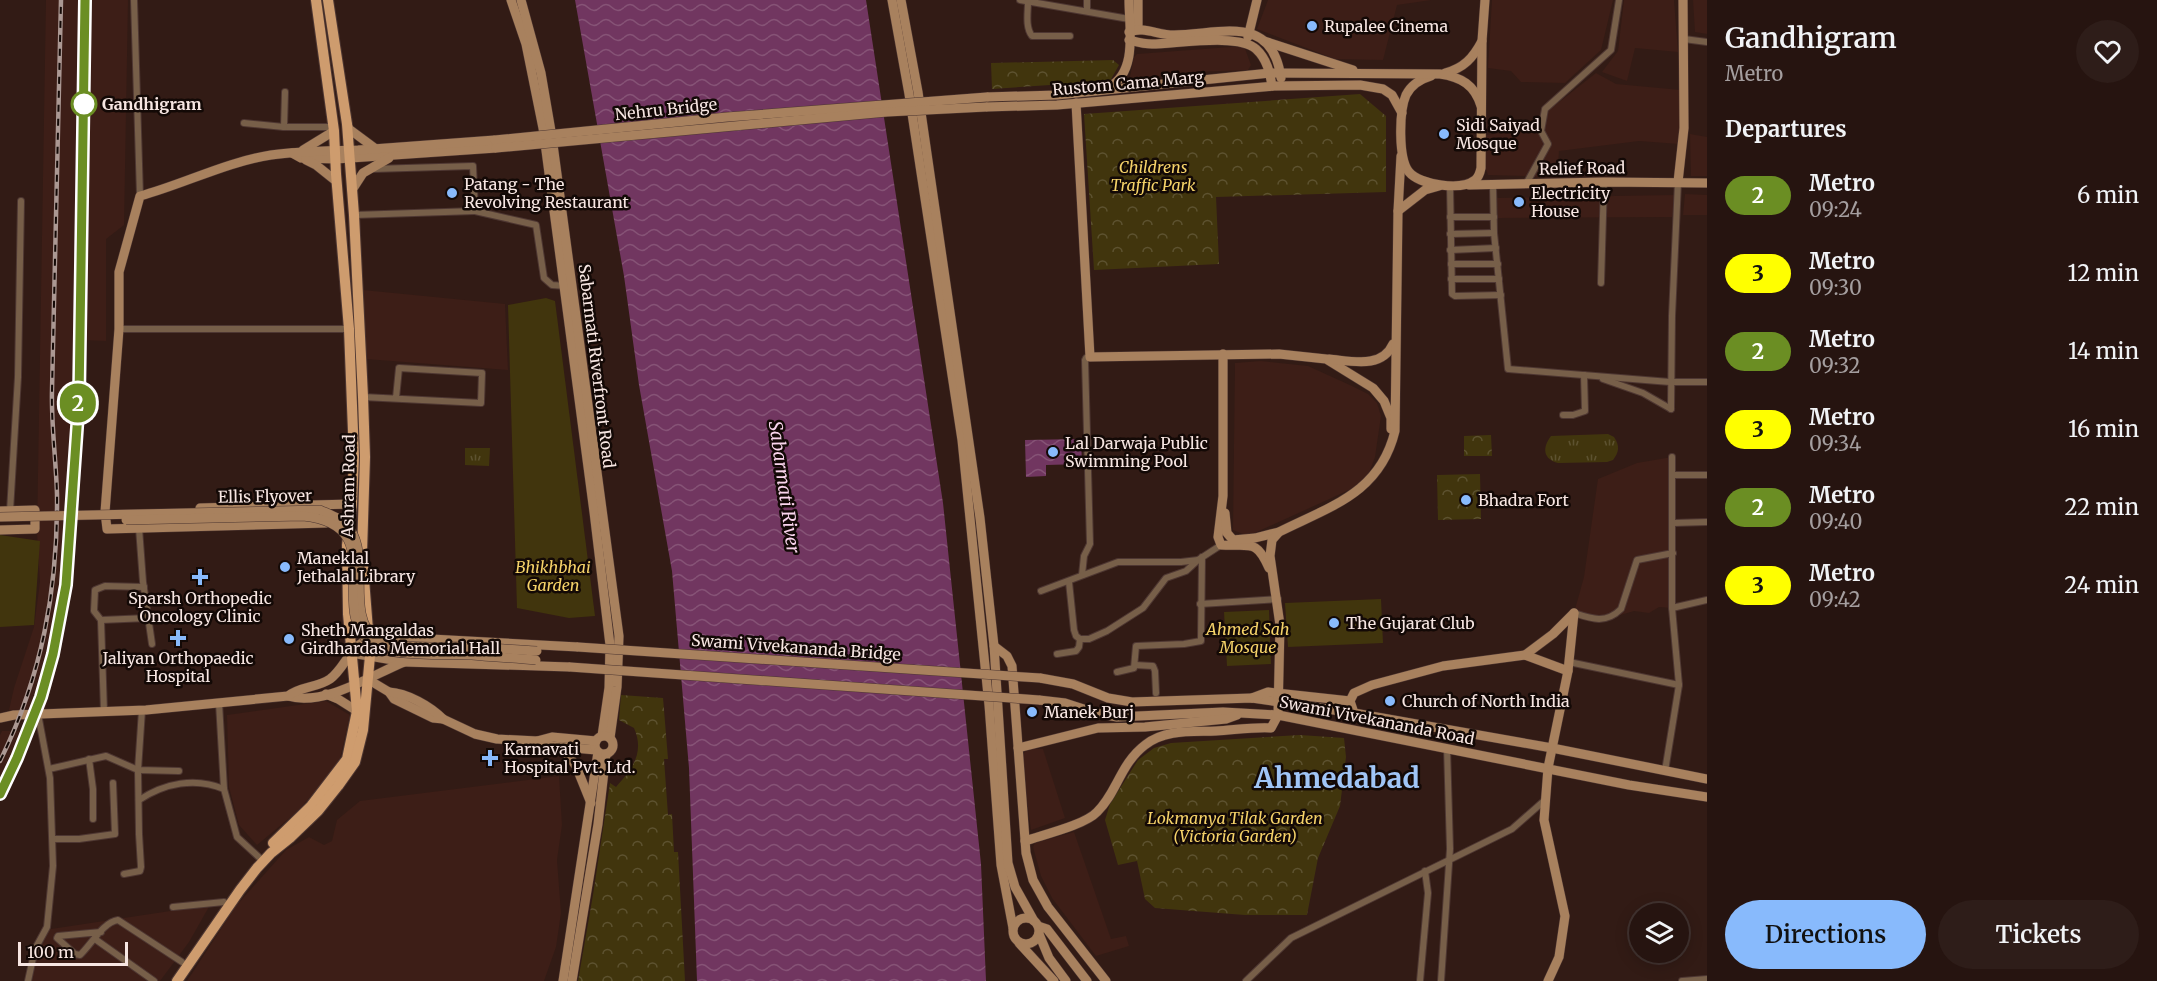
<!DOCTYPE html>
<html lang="en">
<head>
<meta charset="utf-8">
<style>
  body { margin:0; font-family:Merriweather,serif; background:#2e1d19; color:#f1f3f6; height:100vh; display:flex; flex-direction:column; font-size:22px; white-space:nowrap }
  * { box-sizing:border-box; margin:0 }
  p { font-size:20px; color:#a49e9f }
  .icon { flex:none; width:33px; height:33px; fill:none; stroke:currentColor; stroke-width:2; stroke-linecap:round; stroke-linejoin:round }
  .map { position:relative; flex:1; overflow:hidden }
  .sheet { display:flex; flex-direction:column; background:#261410; width:450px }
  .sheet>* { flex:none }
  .badge { padding:0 12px; border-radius:20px; font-size:21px; line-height:39px }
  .fabs { position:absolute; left:1629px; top:903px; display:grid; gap:12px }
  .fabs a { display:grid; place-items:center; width:60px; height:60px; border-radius:50%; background:#261410; box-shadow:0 3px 15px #0003,0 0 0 2px #423330; font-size:30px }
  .scale { position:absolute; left:18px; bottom:15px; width:110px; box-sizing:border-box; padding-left:6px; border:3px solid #f7e6e2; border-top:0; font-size:16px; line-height:21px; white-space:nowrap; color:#f7e6e2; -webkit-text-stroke:4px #130906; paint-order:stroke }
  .map>.badge { position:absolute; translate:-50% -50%; box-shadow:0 0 0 3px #fff }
  h2 { padding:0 18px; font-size:22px; line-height:54px }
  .round { display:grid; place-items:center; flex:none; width:63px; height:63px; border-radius:32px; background:#2e1d19 }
  .headline { display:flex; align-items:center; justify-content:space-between; height:102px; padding:0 18px }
  h1 { font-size:28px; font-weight:600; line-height:45px }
  .action { display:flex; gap:12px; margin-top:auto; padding:12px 18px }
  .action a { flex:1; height:69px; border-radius:36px; background:#88bafc; color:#111; font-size:24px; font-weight:600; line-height:69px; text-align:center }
  .action a+a { background:#2e1d19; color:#f1f3f6 }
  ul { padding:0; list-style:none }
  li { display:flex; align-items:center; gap:18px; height:78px; padding:0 18px }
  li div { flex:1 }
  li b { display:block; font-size:22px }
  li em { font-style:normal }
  li .badge { min-width:66px; font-weight:700; text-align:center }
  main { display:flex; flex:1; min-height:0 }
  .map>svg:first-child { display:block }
  .built { fill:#3d1e17 }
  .grass { fill:url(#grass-tufts) }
  .park { fill:url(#park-crowns) }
  .garden { fill:#41350d }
  .water { fill:url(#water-waves) }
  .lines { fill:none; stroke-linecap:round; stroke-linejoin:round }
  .street-casing { stroke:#4e3732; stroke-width:8 }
  .secondary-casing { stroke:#4e3732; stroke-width:10 }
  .primary-casing { stroke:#4e3732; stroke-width:12 }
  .street { stroke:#775f49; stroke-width:6 }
  .secondary { stroke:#a8815e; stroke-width:9 }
  .primary { stroke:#ce9c6e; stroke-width:10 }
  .rail-casing { stroke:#ab9893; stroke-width:4.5 }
  .rail { stroke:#130906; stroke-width:2; stroke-dasharray:7; stroke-linecap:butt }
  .secondary-bridge-casing { stroke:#4e3732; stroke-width:10; stroke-linecap:butt }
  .secondary-bridge { stroke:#a8815e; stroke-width:9 }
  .line-casing { stroke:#fff; stroke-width:14 }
  .line { stroke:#6b8e23; stroke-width:9 }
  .poi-dot { fill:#88bafc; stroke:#130906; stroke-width:2 }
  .stop-dot { fill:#fff; stroke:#6b8e23; stroke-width:3 }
  .labels { text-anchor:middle; stroke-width:5; stroke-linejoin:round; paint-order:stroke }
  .poi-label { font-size:16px; fill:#f7e6e2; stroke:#130906; text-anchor:start }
  .street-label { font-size:16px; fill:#f7e6e2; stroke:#130906 }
  .stop-label { font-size:16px; font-weight:bold; fill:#f7e6e2; stroke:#130906; text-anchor:start }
  .park-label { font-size:16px; font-style:italic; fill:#f6d369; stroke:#130906 }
  .water-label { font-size:18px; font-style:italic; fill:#fad5ed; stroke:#130906 }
  .town-label { font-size:28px; font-weight:bold; fill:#a0c5f6; stroke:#130906 }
</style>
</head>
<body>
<main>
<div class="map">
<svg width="1707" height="981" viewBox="0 0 1707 981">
  <defs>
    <pattern id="grass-tufts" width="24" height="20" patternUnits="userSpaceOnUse" patternTransform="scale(1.5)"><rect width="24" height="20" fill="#41350d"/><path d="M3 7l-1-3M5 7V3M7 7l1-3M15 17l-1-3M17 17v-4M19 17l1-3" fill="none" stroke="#5d5230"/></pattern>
    <pattern id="park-crowns" width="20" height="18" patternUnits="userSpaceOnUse" patternTransform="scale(1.5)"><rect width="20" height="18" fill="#41350d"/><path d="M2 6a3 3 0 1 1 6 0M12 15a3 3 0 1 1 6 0" fill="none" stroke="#5d5230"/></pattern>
    <pattern id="water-waves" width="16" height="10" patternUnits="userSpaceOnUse" patternTransform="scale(1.5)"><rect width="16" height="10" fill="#713660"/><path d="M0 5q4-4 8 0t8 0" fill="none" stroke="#865376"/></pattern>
  </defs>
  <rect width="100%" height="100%" fill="#321b15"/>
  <g class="built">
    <path d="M46 0H128L124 225 106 239V341L83 340 79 503 68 593 57 664 45 709 9 710 14 688 34 627 40 582 37 533Z"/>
    <path d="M1268 0H1431L1397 5 1383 60 1335 59 1257 29Z"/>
    <path d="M1492 0H1613L1601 50 1565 83 1521 82 1511 71 1488 68Z"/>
    <path d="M1624 0H1674L1678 52 1635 48 1627 81 1602 72 1618 51Z"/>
    <path d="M1693 0H1707V34L1695 32Z"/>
    <path d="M1244 46 1251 65 1248 70 1167 73 1151 79 1129 82 1134 57 1137 54Z"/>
    <path d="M1596 73 1616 84 1681 90 1679 144 1639 141 1559 151 1557 177 1488 175 1484 164V135L1544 129 1549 110Z"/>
    <path d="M1690 134 1707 137V176H1691Z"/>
    <path d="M1685 194 1707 195V215H1683Z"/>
    <path d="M1675 195 1672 217 1498 218 1497 198Z"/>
    <path d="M363 290 505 304 508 370 366 359Z"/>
    <path d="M1261 361 1308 366 1352 386 1368 394 1377 403 1381 416 1375 457 1369 473 1360 485 1248 536 1233 530 1235 363Z"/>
    <path d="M1672 457V608L1659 607 1649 613 1634 611 1600 621 1574 613 1584 577 1598 479 1637 463Z"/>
    <path d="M326 701 350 715 339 763 298 811 257 845 239 825 229 787 227 715Z"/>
    <path d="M2 731H21L27 736 19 766 0 800V735Z"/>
    <path d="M1033 749H1043L1065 818 1031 830 1021 756 1026 751Z"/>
    <path d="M559 776 562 825 557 860 561 913 556 947 544 981H187L236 906 286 850 309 837 324 845 332 841 337 820 360 801Z"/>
    <path d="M1074 832 1111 939 1126 936 1129 946 1096 956 1052 898 1041 876 1033 847 1035 843Z"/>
    <path d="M210 905 189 942 160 981H32L35 961 48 931 51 929Z"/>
  </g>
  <g class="grass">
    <path d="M1608 434 1614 437C1620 446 1619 452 1613 460L1607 462 1558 463C1543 459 1542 448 1551 436Z"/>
    <path d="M465 448H490L489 466 465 465Z"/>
  </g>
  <g class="park">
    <path d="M1113 60 1119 65 1110 81 992 89 991 63Z"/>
    <path d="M1360 94 1386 116V192L1216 197 1219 264 1094 270 1084 114Z"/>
    <path d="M1491 435 1492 456H1464V436Z"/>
    <path d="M1480 474 1481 519 1438 520 1437 475Z"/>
    <path d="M621 695 663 698 668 759H664L668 815 672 814 674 852H678L685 981H578L593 895 610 783 616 787C632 769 645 753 634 728L619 720Z"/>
    <path d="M1300 735 1344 738 1346 757 1340 806 1318 858 1307 915H1245L1155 908 1145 899 1137 861 1118 865 1105 820 1110 804 1138 760 1154 748 1171 743Z"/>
  </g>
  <g class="garden">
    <path d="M546 298 555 301 595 616 569 618 517 608 508 305Z"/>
    <path d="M0 535 40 541 34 625 0 627Z"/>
    <path d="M1381 599 1383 643 1288 647 1285 603Z"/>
    <path d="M1269 610 1271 664 1227 666 1224 612Z"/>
  </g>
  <g class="water">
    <path d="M575 0H866L943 503 981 864 986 981H697L689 768 672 571 639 385 624 276Z"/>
    <path d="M1081 439 1082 464 1046 465V476L1026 477 1025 440Z"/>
  </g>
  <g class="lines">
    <defs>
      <g id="street">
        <path d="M134 0 140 196"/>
        <path d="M1020 0 1129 19"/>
        <path d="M1087 0V11"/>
        <path d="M1028 2C1028 12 1025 27 1032 36H1070"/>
        <path d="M1684 39 1707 42"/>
        <path d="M285 92 284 127H334"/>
        <path d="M244 123 284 127"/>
        <path d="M1526 184 1548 144 1541 131 1545 109 1611 50 1619 0"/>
        <path d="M1450 185 1452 294 1455 296 1501 295"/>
        <path d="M1493 185 1494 233 1508 369 1670 382H1707"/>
        <path d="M475 211 536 225 544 278 552 285 566 286"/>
        <path d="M354 215 475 211 473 166 373 169"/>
        <path d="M1450 217H1494"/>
        <path d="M1450 234 1494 233"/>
        <path d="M1450 250 1496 248"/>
        <path d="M1451 264H1498"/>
        <path d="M1451 279H1499"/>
        <path d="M1601 283 1604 182"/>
        <path d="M119 329H349"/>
        <path d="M1603 379 1643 393 1671 409"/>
        <path d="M363 397 481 403 482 373 399 368 396 398"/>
        <path d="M1671 409 1672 316 1678 182"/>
        <path d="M1563 415H1573L1585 411 1584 375"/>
        <path d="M1672 475H1707"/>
        <path d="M10 511 18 377 21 201"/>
        <path d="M1673 523 1707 522"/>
        <path d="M139 528 143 582 152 644"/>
        <path d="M1082 575 1084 556 1090 544 1085 360 1086 358 1090 357"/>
        <path d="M1069 582 1074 630 1076 636 1080 639H1089L1107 631 1143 608 1166 578 1186 571 1198 560"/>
        <path d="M144 587 105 586 95 590 94 611 101 620 148 618"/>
        <path d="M1041 591 1118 562H1181L1198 560 1221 545"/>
        <path d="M1200 604 1278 599"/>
        <path d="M1672 608 1707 600"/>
        <path d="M1574 613C1592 619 1606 624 1621 609L1637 560 1673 553"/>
        <path d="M101 620 104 712"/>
        <path d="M1057 654 1076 651 1079 647 1080 639"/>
        <path d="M1569 662 1679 685"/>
        <path d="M1135 665 1153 666 1155 671 1156 693"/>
        <path d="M1117 672 1134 668 1136 646 1184 644 1201 641 1202 557"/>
        <path d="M219 703 224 789 237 837 263 861"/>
        <path d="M89 759 93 789V819"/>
        <path d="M49 769 106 756 138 770 179 771"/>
        <path d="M1665 771 1679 685 1672 608V457"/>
        <path d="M139 800C165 783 195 777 224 789"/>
        <path d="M53 839H79L115 834 113 783"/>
        <path d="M124 874 140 871 141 867 139 834 138 770 142 710"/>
        <path d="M173 907 224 902"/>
        <path d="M101 932 58 936 57 938 75 954 80 955C91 945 103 922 118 920L182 962"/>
        <path d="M95 939 154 981"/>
        <path d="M28 981 35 949 47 927 53 866 50 778 38 714"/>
        <path d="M1246 981 1291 938 1512 829 1545 800"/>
        <path d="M1420 981 1428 893 1425 871"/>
        <path d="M1441 981 1450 849 1447 748"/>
        <path d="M1682 981 1707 979"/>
      </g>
      <g id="secondary">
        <path d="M511 0 526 44 543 128 594 512 610 645 609 688 602 736"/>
        <path d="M521 0 541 73 552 137 619 636 617 687 610 738"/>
        <path d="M892 0 909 94 962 440 989 705 1001 865 1013 928"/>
        <path d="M901 0 918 92 980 518 994 646 1008 863 1015 887 1034 921"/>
        <path d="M1138 0V28"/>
        <path d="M1129 32C1144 26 1157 35 1174 35 1219 35 1272 12 1281 78"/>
        <path d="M1248 37 1257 0"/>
        <path d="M1129 40C1137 42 1144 44 1152 44 1176 44 1239 33 1256 49 1267 59 1270 73 1272 86"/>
        <path d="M1264 41 1353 70"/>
        <path d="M1445 73C1464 68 1473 58 1482 41"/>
        <path d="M1431 76C1421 79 1411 85 1406 95 1399 111 1398 159 1409 172 1420 185 1461 191 1475 180 1479 177 1480 173 1481 168L1482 41 1485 0"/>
        <path d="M1109 87C1138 72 1129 28 1129 0"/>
        <path d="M987 97 1057 95 1270 73 1440 74C1461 77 1475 85 1481 106"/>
        <path d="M1076 103 1090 357 1279 354 1326 359 1373 388 1384 401 1391 418V429"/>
        <path d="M986 107 1057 105 1274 86 1360 85 1383 89 1392 95 1402 113"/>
        <path d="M347 124 349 129 376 149"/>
        <path d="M303 150 334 131"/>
        <path d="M292 153 301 158 336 159 496 148"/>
        <path d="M306 160 316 165 336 181"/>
        <path d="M1678 182 1684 128 1683 0"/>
        <path d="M1469 185 1604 182 1707 183"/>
        <path d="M352 190 363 173 389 158"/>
        <path d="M1398 211 1425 190 1439 186"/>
        <path d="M1223 354V496L1218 537 1221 545C1250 547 1256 538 1269 568"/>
        <path d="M1329 359C1352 361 1382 369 1393 344"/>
        <path d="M200 508 352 504"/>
        <path d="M0 511 35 510V529L0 530"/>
        <path d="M1225 513 1227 533 1233 540 1255 538 1279 532"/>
        <path d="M326 523 107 529 105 512 119 329V272L140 196C184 184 226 162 271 155 300 151 329 151 358 150 404 147 450 143 495 140"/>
        <path d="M994 646 1007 656 1012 666 1026 853 1033 880 1048 907 1106 981"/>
        <path d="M351 653 405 662 570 667"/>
        <path d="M1525 655 1553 634 1574 613"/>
        <path d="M1040 678 1073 684 1108 698 1132 702 1252 698 1354 713 1552 748 1707 779"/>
        <path d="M369 680 389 692 394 699 433 718 443 719 475 734 497 739 537 741 552 746 596 750"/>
        <path d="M389 692C407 693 430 706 443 719"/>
        <path d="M326 694 338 699 357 711"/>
        <path d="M288 696C324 707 372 675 404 662"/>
        <path d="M1252 698 1268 692 1350 701"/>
        <path d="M1039 700 1065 703 1096 713 1117 717 1223 712 1278 715 1629 785 1707 797"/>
        <path d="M1354 713 1350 701 1354 693 1372 685 1443 666 1525 655 1568 671"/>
        <path d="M0 718 14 715 146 710 288 696C300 686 317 688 330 679 345 668 349 647 368 640 381 635 416 639 431 639 480 642 529 644 578 647"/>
        <circle cx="604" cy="745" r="9"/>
        <path d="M537 741 552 737 596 741"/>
        <path d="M562 747 576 766 591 803"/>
        <path d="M1018 748 1098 728 1145 727 1226 719 1237 715"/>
        <path d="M1025 841C1042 835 1085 825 1097 812 1117 793 1120 764 1145 745 1165 729 1192 732 1216 731 1234 730 1253 727 1271 728L1278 715 1280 625 1270 556 1272 540 1279 532C1331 506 1380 493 1395 431L1398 211 1401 156"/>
        <circle cx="1026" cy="931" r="13"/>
        <path d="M1038 926 1047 929 1087 981"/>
        <path d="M1039 934 1049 958 1066 981"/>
        <path d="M1019 943 1054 981"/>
        <path d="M563 981 598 752"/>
        <path d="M572 981 598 824 606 754"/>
        <path d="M1548 981 1559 957 1565 916 1544 820 1548 768 1568 671 1574 613"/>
      </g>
      <g id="primary">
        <path d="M273 843 311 806 347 759 357 711 348 614 347 545 352 504 354 457 349 329 336 174 334 131 316 0"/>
        <path d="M177 981 240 890 257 868 271 853 291 837 318 811 338 786 355 762 363 730 370 656 362 553 365 457 363 397 354 215 347 124 328 0"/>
      </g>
    </defs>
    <use href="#street" class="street-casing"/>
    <use href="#secondary" class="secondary-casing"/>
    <use href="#primary" class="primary-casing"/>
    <use href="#street" class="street"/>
    <use href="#secondary" class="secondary"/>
    <use href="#primary" class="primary"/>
    <defs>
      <g id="rail">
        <path d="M0 761C42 676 58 589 57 494 56 459 51 424 52 390 55 260 58 130 61 0"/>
        <path d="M0 794 17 757 41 697 53 654 66 585 74 494 79 398 85 0"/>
      </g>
    </defs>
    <use href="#rail" class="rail-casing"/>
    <use href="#rail" class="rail"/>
    <defs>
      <g id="secondary-bridge">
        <path d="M495 140 727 117 987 97"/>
        <path d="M496 148 887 112 986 107"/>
        <path d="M0 517 320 510C331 515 343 519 350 529 371 559 345 616 376 639 392 650 451 646 472 647 494 648 515 650 537 651"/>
        <path d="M126 520 303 516C393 525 325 608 372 645 388 657 450 654 472 655 493 657 515 658 536 660"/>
        <path d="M578 647 1040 678"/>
        <path d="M570 667 1039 700"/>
      </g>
    </defs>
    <use href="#secondary-bridge" class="secondary-bridge-casing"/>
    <use href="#secondary-bridge" class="secondary-bridge"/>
  </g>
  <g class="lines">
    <defs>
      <path id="line" d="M0 794 17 758 41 697 53 654 66 585 79 399 85 0"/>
    </defs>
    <use href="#line" class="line-casing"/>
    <use href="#line" class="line"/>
  </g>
  <g class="poi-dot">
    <circle cx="1312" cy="26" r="6"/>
    <circle cx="1444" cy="134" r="6"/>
    <circle cx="452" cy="193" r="6"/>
    <circle cx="1519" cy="202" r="6"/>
    <circle cx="1053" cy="452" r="6"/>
    <circle cx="1466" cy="500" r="6"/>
    <circle cx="285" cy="567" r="6"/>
    <path d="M197 568h6v6h6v6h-6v6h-6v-6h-6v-6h6z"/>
    <circle cx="1334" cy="623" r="6"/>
    <path d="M175 629h6v6h6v6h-6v6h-6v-6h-6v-6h6z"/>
    <circle cx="289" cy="639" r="6"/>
    <circle cx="1390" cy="701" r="6"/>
    <circle cx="1032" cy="712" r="6"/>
    <path d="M487 749h6v6h6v6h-6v6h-6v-6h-6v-6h6z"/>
  </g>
  <circle class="stop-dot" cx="84" cy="104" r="12"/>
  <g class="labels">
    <g class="poi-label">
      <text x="1324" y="32">Rupalee Cinema</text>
      <text x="1456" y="131">Sidi Saiyad<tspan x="1456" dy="18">Mosque</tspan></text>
      <text x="464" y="190">Patang - The<tspan x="464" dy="18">Revolving Restaurant</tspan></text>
      <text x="1531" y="199">Electricity<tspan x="1531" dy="18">House</tspan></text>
      <text x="1065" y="449">Lal Darwaja Public<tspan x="1065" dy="18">Swimming Pool</tspan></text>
      <text x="1478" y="506">Bhadra Fort</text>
      <text x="297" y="564">Maneklal<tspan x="297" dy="18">Jethalal Library</tspan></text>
      <text x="200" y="604" text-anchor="middle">Sparsh Orthopedic<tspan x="200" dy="18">Oncology Clinic</tspan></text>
      <text x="1346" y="629">The Gujarat Club</text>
      <text x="301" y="636">Sheth Mangaldas<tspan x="301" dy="18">Girdhardas Memorial Hall</tspan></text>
      <text x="178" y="664" text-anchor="middle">Jaliyan Orthopaedic<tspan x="178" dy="18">Hospital</tspan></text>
      <text x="1402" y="707">Church of North India</text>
      <text x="1044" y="718">Manek Burj</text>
      <text x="504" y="755">Karnavati<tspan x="504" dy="18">Hospital Pvt. Ltd.</tspan></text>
    </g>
    <g class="street-label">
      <text transform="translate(1128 83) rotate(-5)" y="6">Rustom Cama Marg</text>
      <text transform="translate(666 109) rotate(-6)" y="6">Nehru Bridge</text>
      <text transform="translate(1582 168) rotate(-1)" y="6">Relief Road</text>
      <text transform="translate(597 366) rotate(83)" y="6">Sabarmati Riverfront Road</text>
      <text transform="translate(348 486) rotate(-89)" y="6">Ashram Road</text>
      <text transform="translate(265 496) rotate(-1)" y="6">Ellis Flyover</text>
      <text transform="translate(796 647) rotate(4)" y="6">Swami Vivekananda Bridge</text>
      <text transform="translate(1377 720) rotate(11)" y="6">Swami Vivekananda Road</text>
    </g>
    <g class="stop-label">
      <text x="102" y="110">Gandhigram</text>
    </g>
    <g class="park-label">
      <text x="1153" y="173">Childrens<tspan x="1153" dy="18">Traffic Park</tspan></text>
      <text x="553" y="573">Bhikhbhai<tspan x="553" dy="18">Garden</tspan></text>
      <text x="1248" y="635">Ahmed Sah<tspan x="1248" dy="18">Mosque</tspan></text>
      <text x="1235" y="824">Lokmanya Tilak Garden<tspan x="1235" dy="18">(Victoria Garden)</tspan></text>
    </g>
    <g class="water-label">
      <text transform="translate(784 487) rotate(82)" y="6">Sabarmati River</text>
    </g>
    <g class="town-label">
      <text x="1337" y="788">Ahmedabad</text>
    </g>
  </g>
</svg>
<div class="fabs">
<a><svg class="icon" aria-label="layers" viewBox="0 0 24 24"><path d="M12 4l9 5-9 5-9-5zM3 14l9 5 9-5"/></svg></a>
</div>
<div class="scale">100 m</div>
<b class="badge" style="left:78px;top:403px;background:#6b8e23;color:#fff">2</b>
</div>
<section class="sheet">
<div class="headline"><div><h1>Gandhigram</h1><p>Metro</p></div><a class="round"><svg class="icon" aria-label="heart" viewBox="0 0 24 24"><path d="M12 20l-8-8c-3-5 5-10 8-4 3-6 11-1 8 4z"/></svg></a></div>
<h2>Departures</h2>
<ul>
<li><span class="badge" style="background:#6b8e23;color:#fff">2</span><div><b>Metro</b><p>09:24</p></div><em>6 min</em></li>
<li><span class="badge" style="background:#ff0;color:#111">3</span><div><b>Metro</b><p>09:30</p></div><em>12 min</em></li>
<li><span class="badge" style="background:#6b8e23;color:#fff">2</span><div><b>Metro</b><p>09:32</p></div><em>14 min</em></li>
<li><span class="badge" style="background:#ff0;color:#111">3</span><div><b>Metro</b><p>09:34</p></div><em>16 min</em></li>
<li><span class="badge" style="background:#6b8e23;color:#fff">2</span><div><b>Metro</b><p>09:40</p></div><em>22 min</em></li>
<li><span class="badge" style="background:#ff0;color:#111">3</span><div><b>Metro</b><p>09:42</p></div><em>24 min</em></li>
</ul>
<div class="action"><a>Directions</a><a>Tickets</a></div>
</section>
</main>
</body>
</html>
